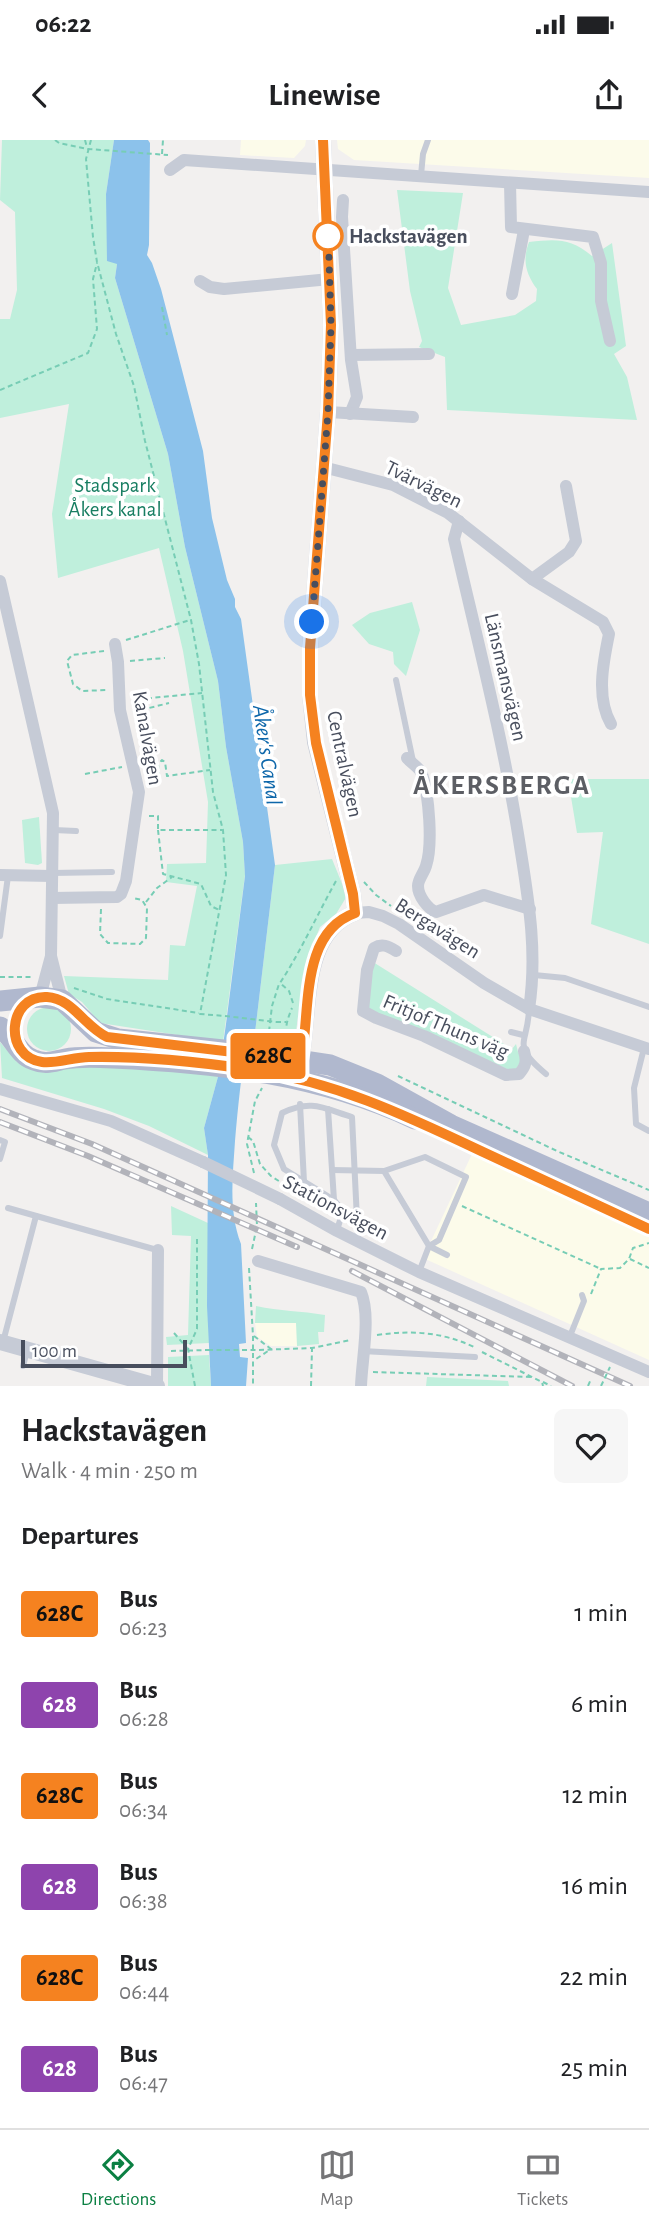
<!DOCTYPE html>
<html lang="en">
<head>
<meta charset="utf-8">
<style>
  body { margin:0; font-family:"Alegreya Sans",sans-serif; background:#f6f6f6; color:#202124; height:100vh; display:flex; flex-direction:column; font-size:26px; white-space:nowrap }
  * { box-sizing:border-box; margin:0 }
  p { font-size:23px; color:#757577 }
  .icon { flex:none; width:38px; height:38px; fill:none; stroke:currentColor; stroke-width:2; stroke-linecap:round; stroke-linejoin:round }
  .map { position:relative; height:1246px; overflow:hidden }
  .drawer { display:flex; flex-direction:column; background:#fff; flex:1 }
  .drawer>* { flex:none }
  .badge { padding:0 14px; border-radius:5px; font-size:24px; line-height:46px }
  .scale { position:absolute; left:21px; bottom:18px; width:166px; box-sizing:border-box; padding-left:7px; border:4px solid #484e5d; border-top:0; font-size:19px; line-height:24px; white-space:nowrap; color:#484e5d; -webkit-text-stroke:5px #fff; paint-order:stroke }
  .you { position:absolute; width:35px; height:35px; margin:-18px; border:5px solid #fff; border-radius:50%; background:#1a73e8; box-shadow:0 0 0 10px #1a73e833 }
  .map>.badge { position:absolute; translate:-50% -50%; box-shadow:0 0 0 4px #fff }
  h2 { padding:0 21px; font-size:26px; line-height:63px }
  .round { display:grid; place-items:center; flex:none; width:74px; height:74px; border-radius:10px; background:#f6f6f6 }
  .overview { display:flex; align-items:center; justify-content:space-between; height:119px; padding:0 21px }
  h1 { font-size:33px; font-weight:700; line-height:52px }
  ul { padding:0; list-style:none }
  li { display:flex; align-items:center; gap:21px; height:91px; padding:0 21px }
  li div { flex:1 }
  li b { display:block; font-size:26px }
  li em { font-style:normal }
  li .badge { min-width:77px; font-weight:700; text-align:center }
  .status { display:flex; justify-content:space-between; align-items:center; height:49px; padding:0 35px; background:#fff; direction:ltr }
  .status svg { height:19px; fill:currentColor }
  header { display:flex; justify-content:space-between; align-items:center; height:91px; padding:0 21px; background:#fff; font-size:32px; font-weight:700 }
  .menu { display:flex; justify-content:space-around; align-items:center; height:98px; border-top:2px solid #e0e0e0; background:#fff; font-size:19px; color:#757577 }
  .menu a { display:grid; justify-items:center; gap:4px }
  .menu .selected { color:#0b8043 }
  .map>svg:first-child { display:block }
  .commercial { fill:#fcfbea }
  .green { fill:#bfefdc }
  .water { fill:#8cc2eb }
  .lines { fill:none; stroke-linecap:round; stroke-linejoin:round }
  .path { stroke:#77cdb5; stroke-width:2; stroke-dasharray:5 3.5; stroke-linecap:butt }
  .service { stroke:#c6cbd6; stroke-width:6 }
  .minor { stroke:#c6cbd6; stroke-width:12 }
  .tertiary { stroke:#c6cbd6; stroke-width:16 }
  .primary { stroke:#b0b8ce; stroke-width:21 }
  .rail-casing { stroke:#b2b3ba; stroke-width:6 }
  .rail { stroke:#fff; stroke-width:3.5; stroke-dasharray:10; stroke-linecap:butt }
  .path-bridge { stroke:#77cdb5; stroke-width:2; stroke-dasharray:5 3.5; stroke-linecap:butt }
  .minor-bridge { stroke:#c6cbd6; stroke-width:12 }
  .line-casing { stroke:#fff; stroke-width:16 }
  .line { stroke:#f58220; stroke-width:10 }
  .walk { stroke:#484e5d; stroke-width:7; stroke-dasharray:0 12.6 }
  .stop-dot { fill:#fff; stroke:#f58220; stroke-width:3.5 }
  .labels { text-anchor:middle; stroke-width:7; stroke-linejoin:round; paint-order:stroke }
  .stop-label { font-size:21px; font-weight:bold; fill:#484e5d; stroke:#fff; text-anchor:start }
  .street-label { font-size:21px; fill:#484e5d; stroke:#fff }
  .park-label { font-size:21px; fill:#187e62; stroke:#fff }
  .water-label { font-size:23px; font-style:italic; fill:#0e67aa; stroke:#fff }
  .district-label { font-size:28px; font-weight:bold; letter-spacing:2px; fill:#5c5e64; stroke:#fff }
</style>
</head>
<body>
<div class="status"><b>06:22</b><svg viewBox="0 0 49 12"><path d="M0 12V9h3v3zM5 12V6h3v6zM10 12V3h3v9zM15 12V0h3v12zM26 1h20v11H26zM47 4h2v5h-2z"/></svg></div>
<header><svg class="icon" aria-label="back" viewBox="0 0 24 24"><path d="M15 5l-7 7 7 7"/></svg>Linewise<svg class="icon" aria-label="share" viewBox="0 0 24 24"><path d="M12 15V3M7 8l5-5 5 5M5 13v7h14v-7"/></svg></header>
<div class="map">
<svg width="649" height="1246" viewBox="0 0 649 1246">
  <rect width="100%" height="100%" fill="#f2f0ef"/>
  <g class="commercial">
    <path d="M241 0H306L305 6 294 18 240 15Z"/>
    <path d="M337 0H649V38L354 20 338 9Z"/>
    <path d="M472 1014 649 1093V1220L423 1118Z"/>
    <path d="M255 1183H297V1206H271L257 1197Z"/>
  </g>
  <g class="green">
    <path d="M2 0H114L106 54 117 124 115 138 168 314 185 407 218 541 226 607 243 702 245 735 223 902 100 883 82 862 69 854 64 836 168 840 170 805 185 806 197 746 166 742 167 724 206 723 208 662 183 511 159 408 58 438 52 374 69 264 0 278V179H10L17 150 15 72 0 60Z"/>
    <path d="M397 50 463 53 448 148 461 185 515 175 536 161 537 149C526 134 522 120 529 102 557 99 570 98 592 116L612 103 626 206 614 214 627 237 637 280 447 270 445 217 419 207 422 201 410 151Z"/>
    <path d="M412 462 420 490 406 536 394 524 393 512 369 504 352 485 370 473Z"/>
    <path d="M568 639H649V804L591 784 603 692 577 693Z"/>
    <path d="M39 677 42 723 38 725 25 723 22 680Z"/>
    <path d="M332 719 347 756 336 774 320 787 305 825 295 899C284 912 269 904 254 901L275 725Z"/>
    <path d="M373 822 512 909 516 904 518 912 523 918 514 932 367 870Z"/>
    <circle cx="49" cy="889" r="22"/>
    <path d="M0 902 17 922 50 932 82 924 219 933 204 988 208 1015 149 986 104 969 2 938Z"/>
    <path d="M171 1066 208 1083 209 1203 167 1205 166 1197 188 1195 191 1096 172 1095Z"/>
    <path d="M256 1166C280 1171 301 1171 325 1175L324 1192H318L319 1204 297 1206 296 1183H255Z"/>
    <path d="M209 1215 211 1246H168V1217Z"/>
    <path d="M427 1237 508 1241 509 1246H426Z"/>
  </g>
  <path class="water" d="M114 0H148L150 3 149 105 147 115 152 123 161 149 203 311 212 378 227 440 235 459V467L241 479 275 725 254 901 247 902C241 935 238 967 235 1001 233 1035 228 1070 241 1104L246 1203 239 1204 240 1217 248 1218 246 1246H211L207 1166 208 1015 204 988 219 933 226 884 245 736 243 702 226 607 218 541 185 407 168 314 115 138 117 124 107 121 106 54Z"/>
  <g class="lines">
    <g class="path">
      <path d="M55 0 59 3 88 9 168 15"/>
      <path d="M85 0 87 8"/>
      <path d="M91 0 86 19 93 97 97 122 116 194 134 246 145 301 191 480 199 524 213 652 223 690 226 735 200 874 225 876"/>
      <path d="M162 14 163 0"/>
      <path d="M162 167 167 195"/>
      <path d="M0 250 88 213 97 189 93 139 97 123"/>
      <path d="M126 500 190 480"/>
      <path d="M104 511 72 515 67 521 73 544 82 551 106 550"/>
      <path d="M130 521 165 518"/>
      <path d="M142 570 141 559 202 553"/>
      <path d="M133 572 169 563"/>
      <path d="M85 634 122 627"/>
      <path d="M150 638 159 637 158 624 162 620 165 622 167 636 210 630"/>
      <path d="M149 676H158V690H222"/>
      <path d="M158 690 163 734 201 744 211 766 219 770"/>
      <path d="M364 742 376 755 391 766"/>
      <path d="M146 762 157 748 172 737"/>
      <path d="M101 769 100 794 108 803 140 804 146 798 147 768 142 760 133 758"/>
      <path d="M0 837H34"/>
      <path d="M74 848 107 859 199 873"/>
      <path d="M293 863 289 851 280 843C301 811 317 775 336 741"/>
      <path d="M276 882H286"/>
      <path d="M268 900 272 866 279 844"/>
      <path d="M290 902C283 891 287 880 292 868"/>
      <path d="M398 936 557 1011 649 1050"/>
      <path d="M248 997 253 1001 260 1024 271 1036 310 1061"/>
      <path d="M254 1033 247 1004 255 961 262 948"/>
      <path d="M462 1066 601 1129"/>
      <path d="M252 1109 257 1086 256 1063"/>
      <path d="M630 1119 649 1128"/>
      <path d="M249 1128 253 1196V1246"/>
      <path d="M591 1154 601 1129 620 1128 629 1119 633 1108 649 1103"/>
      <path d="M174 1193 187 1208"/>
      <path d="M377 1195C412 1190 442 1192 474 1207"/>
      <path d="M254 1196 271 1209 256 1219"/>
      <path d="M259 1210 312 1208 351 1200"/>
      <path d="M171 1211 208 1210"/>
      <path d="M482 1212 542 1242 543 1246"/>
      <path d="M373 1232 532 1237"/>
      <path d="M543 1242 551 1246"/>
      <path d="M195 1246 188 1209 197 1189V1096"/>
      <path d="M311 1246 312 1209"/>
      <path d="M588 1246 591 1239"/>
    </g>
    <g class="service">
      <path d="M421 35 423 14 428 0"/>
      <path d="M396 540 413 621"/>
      <path d="M54 690 76 691"/>
      <path d="M52 733 112 732"/>
      <path d="M0 796 8 736"/>
      <path d="M534 835 565 838 649 867"/>
      <path d="M529 869C528 905 510 904 546 934"/>
      <path d="M511 892 523 895"/>
      <path d="M644 908 634 948 636 984 649 991"/>
      <path d="M300 964 304 1042"/>
      <path d="M328 969 334 1060"/>
      <path d="M0 1000 5 1002 0 1019"/>
      <path d="M332 1030 384 1031 429 1106 439 1100 466 1037 425 1017 384 1031"/>
      <path d="M8 1068 157 1110"/>
      <path d="M337 1090 343 1071 334 1060 284 1029 274 1005 282 973C311 959 323 968 352 977L358 1100"/>
      <path d="M419 1132 429 1106 447 1115"/>
      <path d="M570 1196 584 1161 582 1155"/>
      <path d="M3 1202 36 1076"/>
      <path d="M362 1211 475 1217"/>
      <path d="M23 1226 27 1211"/>
    </g>
    <g class="minor">
      <path d="M170 30 184 20 649 52"/>
      <path d="M510 43 511 87 593 97 601 123V161L610 201"/>
      <path d="M343 60 342 77 351 220 357 257 350 274"/>
      <path d="M200 141 210 147 224 149 330 139"/>
      <path d="M512 154 524 90"/>
      <path d="M351 215 429 214"/>
      <path d="M328 272 413 277"/>
      <path d="M323 327 393 345 448 373 532 439 603 482 609 494C603 523 596 558 611 584"/>
      <path d="M459 381 454 399C477 499 503 599 519 700 528 757 538 811 529 869"/>
      <path d="M532 439 569 412 576 401 566 346"/>
      <path d="M0 441 53 673 51 816 40 857"/>
      <path d="M407 618C411 623 420 628 422 634 429 655 433 705 426 726 424 733 418 739 418 746 418 756 428 769 436 772L484 755 530 769"/>
      <path d="M0 735 52 736"/>
      <path d="M52 758 117 757 121 754 126 741 139 652 120 570 118 522 115 504"/>
      <path d="M355 773 369 772 383 776 399 784 484 843 529 869 649 909"/>
      <path d="M396 811C388 806 382 803 374 808L367 830 363 871 376 878 424 896 506 935 519 934C526 926 527 921 524 911"/>
      <path d="M51 816 62 860"/>
      <path d="M0 949 111 981 203 1022"/>
      <path d="M280 1059 337 1091 419 1132 649 1232"/>
      <path d="M258 1121 361 1152C371 1176 362 1218 361 1246"/>
      <path d="M157 1245 158 1110"/>
    </g>
    <g class="tertiary">
      <path d="M301 920C311 872 300 793 355 773L353 754 315 602 310 555V508L328 272 331 185 323 0"/>
      <path d="M0 1202 157 1246"/>
    </g>
    <g class="primary">
      <path d="M0 861 40 857 62 860 96 892 118 899 252 913 330 925 377 944 451 985 649 1073"/>
      <path d="M0 887C13 896 18 915 34 920 46 925 54 921 65 919 80 916 97 917 113 918 217 923 320 934 415 979"/>
    </g>
    <defs>
      <g id="rail">
        <path d="M0 969 92 1004 630 1246"/>
        <path d="M0 982 88 1016 297 1107"/>
        <path d="M352 1131 572 1246"/>
      </g>
    </defs>
    <use href="#rail" class="rail-casing"/>
    <use href="#rail" class="rail"/>
    <g class="path-bridge">
      <path d="M225 876 276 882"/>
      <path d="M208 1210H259"/>
      <path d="M601 1246 610 1227"/>
    </g>
    <path class="minor-bridge" d="M203 1022 280 1059"/>
  </g>
  <g class="lines">
    <defs>
      <path id="line" d="M323 0 331 185 328 272 310 508V555L316 603 353 754 355 773C299 793 311 872 301 920L107 897C85 887 72 858 47 857 7 855 3 917 42 922 56 924 74 917 89 917 138 916 199 922 247 929 333 941 403 974 481 1011 537 1037 593 1063 649 1089"/>
    </defs>
    <use href="#line" class="line-casing"/>
    <use href="#line" class="line"/>
    <path class="walk" d="M312 482 328 272 331 185 328 85V96"/>
  </g>
  <circle class="stop-dot" cx="328" cy="96" r="14"/>
  <g class="labels">
    <g class="stop-label">
      <text x="349" y="103">Hackstavägen</text>
    </g>
    <g class="street-label">
      <text transform="translate(424 344) rotate(26)" y="7">Tvärvägen</text>
      <text transform="translate(506 537) rotate(77)" y="7">Länsmansvägen</text>
      <text transform="translate(148 598) rotate(80)" y="7">Kanalvägen</text>
      <text transform="translate(345 624) rotate(78)" y="7">Centralvägen</text>
      <text transform="translate(438 788) rotate(32)" y="7">Bergavägen</text>
      <text transform="translate(446 886) rotate(23)" y="7">Fritjof Thuns väg</text>
      <text transform="translate(336 1067) rotate(28)" y="7">Stationsvägen</text>
    </g>
    <g class="park-label">
      <text x="115" y="352">Stadspark<tspan x="115" dy="24">Åkers kanal</tspan></text>
    </g>
    <g class="water-label">
      <text transform="translate(268 615) rotate(82)" y="8">Åker's Canal</text>
    </g>
    <g class="district-label">
      <text x="502" y="654">ÅKERSBERGA</text>
    </g>
  </g>
</svg>
<div class="scale">100 m</div>
<div class="you" style="left:312px;top:482px"></div>
<b class="badge" style="left:268px;top:916px;background:#f58220;color:#111">628C</b>
</div>
<section class="drawer">
<div class="overview"><div><h1>Hackstavägen</h1><p>Walk · 4 min · 250 m</p></div><a class="round"><svg class="icon" aria-label="heart" viewBox="0 0 24 24"><path d="M12 20l-8-8c-3-5 5-10 8-4 3-6 11-1 8 4z"/></svg></a></div>
<h2>Departures</h2>
<ul>
<li><span class="badge" style="background:#f58220;color:#111">628C</span><div><b>Bus</b><p>06:23</p></div><em>1 min</em></li>
<li><span class="badge" style="background:#8e44ad;color:#fff">628</span><div><b>Bus</b><p>06:28</p></div><em>6 min</em></li>
<li><span class="badge" style="background:#f58220;color:#111">628C</span><div><b>Bus</b><p>06:34</p></div><em>12 min</em></li>
<li><span class="badge" style="background:#8e44ad;color:#fff">628</span><div><b>Bus</b><p>06:38</p></div><em>16 min</em></li>
<li><span class="badge" style="background:#f58220;color:#111">628C</span><div><b>Bus</b><p>06:44</p></div><em>22 min</em></li>
<li><span class="badge" style="background:#8e44ad;color:#fff">628</span><div><b>Bus</b><p>06:47</p></div><em>25 min</em></li>
</ul>
</section>
<nav class="menu">
<a class="selected"><svg class="icon" aria-label="directions" viewBox="0 0 24 24"><path d="M12 3l9 9-9 9-9-9zM9 14v-3h6M13 9l2 2-2 2"/></svg>Directions</a>
<a><svg class="icon" aria-label="map" viewBox="0 0 24 24"><path d="M3 6l6-2 6 2 6-2v14l-6 2-6-2-6 2zM9 4v14M15 6v14"/></svg>Map</a>
<a><svg class="icon" aria-label="tickets" viewBox="0 0 24 24"><path d="M3 7h18v10H3zM15 7v10"/></svg>Tickets</a>
</nav>
</body>
</html>
